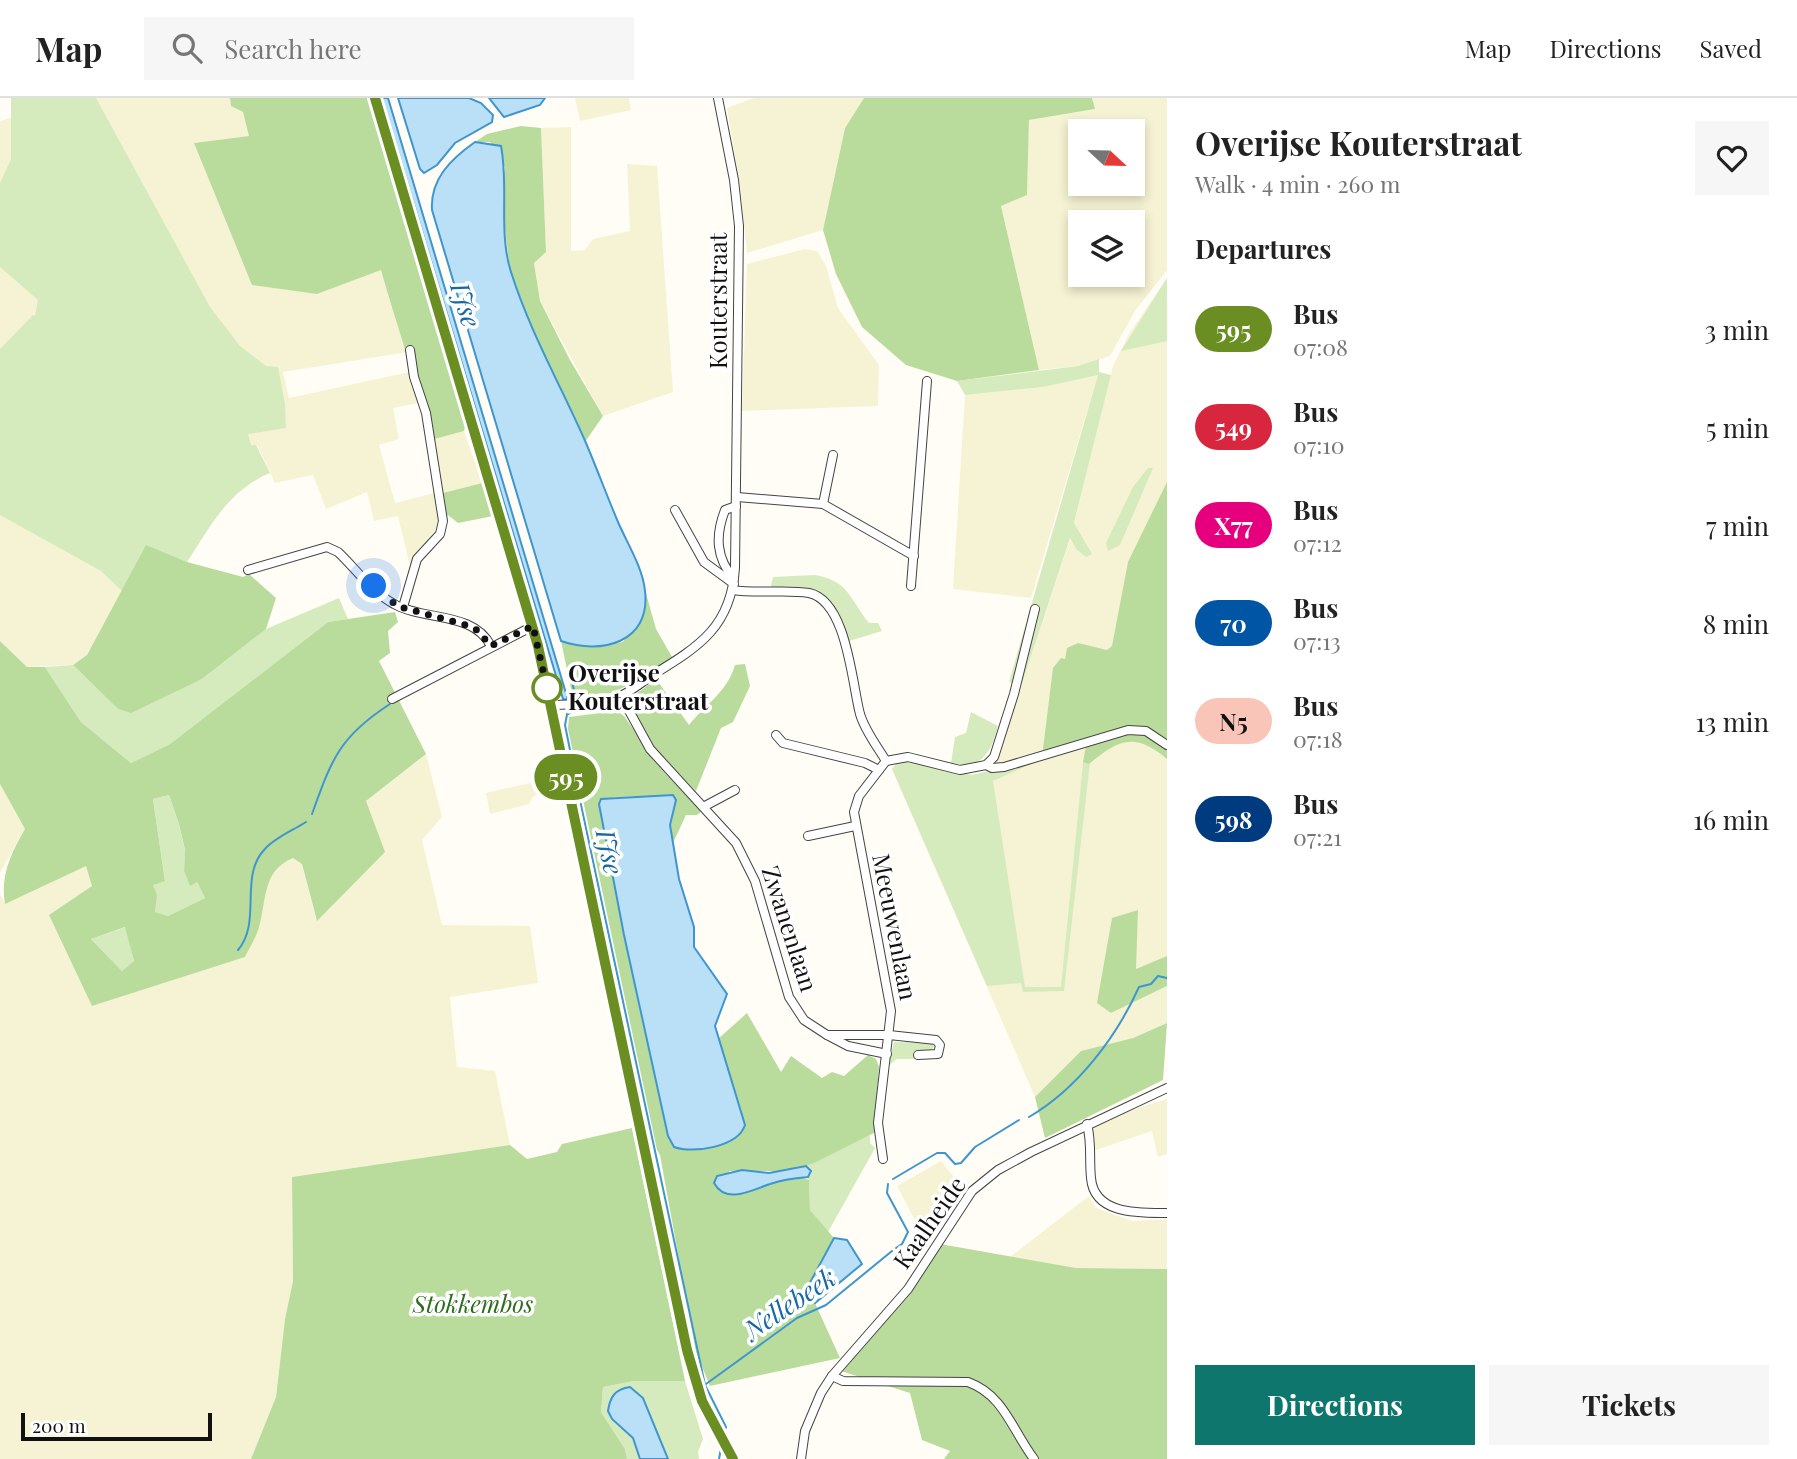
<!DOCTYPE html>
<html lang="en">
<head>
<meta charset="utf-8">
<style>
  body { margin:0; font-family:"Playfair Display",serif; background:#f6f6f6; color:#222; height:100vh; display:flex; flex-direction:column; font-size:26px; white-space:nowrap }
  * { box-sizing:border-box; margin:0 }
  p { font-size:23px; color:#767676 }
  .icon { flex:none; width:38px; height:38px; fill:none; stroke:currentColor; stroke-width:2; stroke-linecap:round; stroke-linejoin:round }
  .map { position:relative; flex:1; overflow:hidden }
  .side { display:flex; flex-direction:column; background:#fff; width:630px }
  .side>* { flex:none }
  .badge { padding:0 14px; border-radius:23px; font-size:24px; line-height:46px }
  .needle { width:46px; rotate:112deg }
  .fabs { position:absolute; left:1068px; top:21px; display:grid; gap:14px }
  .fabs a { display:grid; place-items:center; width:77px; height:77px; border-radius:0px; background:#fff; box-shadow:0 4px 10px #0003; font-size:35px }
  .scale { position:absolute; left:21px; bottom:18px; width:191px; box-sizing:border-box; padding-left:7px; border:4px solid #111; border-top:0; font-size:19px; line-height:24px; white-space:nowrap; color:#111; -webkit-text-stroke:5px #fff; paint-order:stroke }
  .you { position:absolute; width:35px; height:35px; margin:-18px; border:5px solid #fff; border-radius:50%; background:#1a73e8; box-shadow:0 0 0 10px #1a73e833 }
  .map>.badge { position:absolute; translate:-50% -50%; box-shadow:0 0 0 4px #fff }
  h2 { padding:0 28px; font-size:26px; line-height:63px }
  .round { display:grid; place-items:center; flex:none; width:74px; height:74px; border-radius:0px; background:#f6f6f6 }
  .overview { display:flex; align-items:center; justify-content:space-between; height:119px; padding:0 28px }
  h1 { font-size:33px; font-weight:700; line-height:52px }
  .button { display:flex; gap:14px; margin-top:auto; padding:14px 28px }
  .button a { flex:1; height:80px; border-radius:0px; background:#0f766e; color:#fff; font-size:28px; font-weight:700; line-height:80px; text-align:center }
  .button a+a { background:#f6f6f6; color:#222 }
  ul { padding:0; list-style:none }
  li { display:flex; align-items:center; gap:21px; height:98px; padding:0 28px }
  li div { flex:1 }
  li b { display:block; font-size:26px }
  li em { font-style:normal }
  li .badge { min-width:77px; font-weight:700; text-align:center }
  header { display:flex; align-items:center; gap:42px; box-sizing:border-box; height:98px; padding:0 35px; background:#fff; border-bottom:2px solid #e0e0e0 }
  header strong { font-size:33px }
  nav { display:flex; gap:38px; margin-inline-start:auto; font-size:24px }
  .search { width:490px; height:63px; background:#f6f6f6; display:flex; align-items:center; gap:18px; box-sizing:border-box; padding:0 24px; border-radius:0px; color:#767676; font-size:26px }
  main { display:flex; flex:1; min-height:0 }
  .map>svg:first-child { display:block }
  .farmland { fill:#f6f3d4; fill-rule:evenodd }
  .green { fill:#d5ebbd }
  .forest { fill:#b9dc9c; fill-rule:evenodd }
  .water { fill:#b9e0f7; stroke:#3f96cf; stroke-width:2 }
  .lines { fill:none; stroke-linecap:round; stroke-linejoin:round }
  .stream { stroke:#3f96cf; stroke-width:2 }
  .minor-casing { stroke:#444; stroke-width:10 }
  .major-casing { stroke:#222; stroke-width:13 }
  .minor { stroke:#fff; stroke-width:8 }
  .major { stroke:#f9d66b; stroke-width:10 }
  .line-casing { stroke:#fff; stroke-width:16 }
  .line { stroke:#6b8e23; stroke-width:10 }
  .walk { stroke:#111; stroke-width:7; stroke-dasharray:0 12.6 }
  .stop-dot { fill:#fff; stroke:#6b8e23; stroke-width:3.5 }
  .labels { text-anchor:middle; stroke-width:7; stroke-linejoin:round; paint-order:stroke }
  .street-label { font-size:24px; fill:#111; stroke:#fff }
  .stop-label { font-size:24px; font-weight:bold; fill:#111; stroke:#fff; text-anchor:start }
  .park-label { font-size:24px; font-style:italic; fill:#2f6b1f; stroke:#fff }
  .water-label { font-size:26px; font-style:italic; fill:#1768a6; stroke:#fff }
</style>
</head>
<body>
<header>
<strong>Map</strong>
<div class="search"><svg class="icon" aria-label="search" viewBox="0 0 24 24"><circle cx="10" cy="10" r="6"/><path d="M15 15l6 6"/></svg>Search here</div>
<nav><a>Map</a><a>Directions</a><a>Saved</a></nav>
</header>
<main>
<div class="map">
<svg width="1167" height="1361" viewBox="0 0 1167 1361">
  <rect width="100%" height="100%" fill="#fffdf5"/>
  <g class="farmland">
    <path d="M11 0H230L231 8 243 14 250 38 194 45 317 196 381 171 408 254 283 274 289 300 414 273 423 304 393 310 399 341 379 347 395 405 431 396 436 391 431 342 464 333 482 385 434 397 441 423 410 468 398 418 374 423 367 394 326 411 313 377 275 385 257 347 235 389 187 464 146 448 87 557 73 567 27 569 0 543V23L13 19Z"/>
    <path d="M575 0H629L631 12 580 23Z"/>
    <path d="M754 0H864L845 30 823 132 747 155 740 87 727 10Z"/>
    <path d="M1092 0H1167V172L1135 213 1110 258 1078 268 1039 272 1001 108 1027 97 1029 22 1094 11ZM1080 33H1132V86H1080ZM1080 124H1132V177H1080Z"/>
    <path d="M571 29V153L585 152 593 141 630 133 627 66 657 68 673 294 603 318 540 203 534 164 546 154 541 30Z"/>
    <path d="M805 151 817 153 826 168 838 210 879 267 878 308 742 313 747 166Z"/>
    <path d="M1167 180V858L1136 872 1111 915 1167 888V925L1133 940 1081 953 1035 999 892 671 896 666 909 662 950 674 976 677 993 674 1071 438 1113 268 1129 236Z"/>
    <path d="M1099 274 1031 500 953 491 965 297 1043 289Z"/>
    <path d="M426 656 442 719 422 742 442 827 530 828 538 885 450 899 457 969 495 973 510 1047 292 1079 293 1183 285 1221 276 1299 251 1361H0V796L5 805 86 767 92 787V908L245 859 253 844 269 779 282 764 293 760 302 766 316 822 366 703Z"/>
    <path d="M547 681 549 695 540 694 532 700 529 706 490 716 486 695Z"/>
    <path d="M0 686 25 731 0 775Z"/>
    <path d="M1167 1001V1056L1158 1059 1152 1033 1093 1053 1090 1029 1093 1024Z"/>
    <path d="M941 1063 966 1094 951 1109 928 1147 897 1088Z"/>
    <path d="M1089 1098 1096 1110 1132 1123 1167 1121V1171L1076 1170 1010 1159Z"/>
  </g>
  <g class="green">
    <path d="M11 0H96L210 209 240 248 266 268 278 269 285 306 286 330 248 336 251 347H256L270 375C229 392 211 427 187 464L146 448 122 493 101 473 0 417V251L33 217 35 218 38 202 0 169V85L11 61Z"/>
    <path d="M1167 180V243L1121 253Z"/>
    <path d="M1099 261V274L1111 277 1074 425 1092 456 1086 459 1077 452 1070 440 1022 586 1009 584 1098 277 1043 289 965 297 957 283 1078 268Z"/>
    <path d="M1148 370H1153L1120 447 1108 453 1106 445 1133 389Z"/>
    <path d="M815 477C849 483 849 500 869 525H878L882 533 849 543C831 490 823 492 770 492L773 479Z"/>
    <path d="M339 500 348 521 328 524 170 646 131 665 81 624 45 569 73 567 118 611 202 581 266 531Z"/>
    <path d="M971 614 998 628C991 655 982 672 951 665L955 639 966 635Z"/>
    <path d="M1092 647 1064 893 1023 894 1021 885 987 888 892 671 896 666 909 662 971 677 1042 661 993 683 1025 889H1061L1083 665 1087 648Z"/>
    <path d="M169 697 179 726 185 753 184 773 190 787 197 784 205 800 168 818 155 814 156 797 153 787 165 782 153 701Z"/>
    <path d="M126 829 134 864 122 873 91 841Z"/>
    <path d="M894 944 933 945 934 948 932 952H918L916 961H896L888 969Z"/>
    <path d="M870 1037V1045L875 1050 828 1134 810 1112 809 1082 806 1079 810 1070 806 1068Z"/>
    <path d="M634 1283H685L703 1341 698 1354 699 1361H668L643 1300 630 1289 619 1292 609 1305 612 1321 633 1340 640 1361H627L625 1351 601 1314 603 1289Z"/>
  </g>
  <g class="forest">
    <path d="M230 0H369L467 321 464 333 431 342C417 284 397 229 381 172L317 196 252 187 194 45 249 38 243 14 231 8Z"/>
    <path d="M864 0H1092L1095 11 1029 22 1027 97 1001 108 1039 272 957 283 906 267 862 229 836 176 823 132 845 30Z"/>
    <path d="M521 28 541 30 546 154 534 165 540 203 570 262 603 318 585 344 539 250 510 172 502 106 505 69 490 44H475L487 36Z"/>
    <path d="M1167 384V644L1159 638 1131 634 1144 636 1167 650V661C1135 634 1119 641 1089 666L1083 664 1086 648 1042 659 1053 570 1061 560 1065 561 1067 550 1078 545 1107 552 1112 548 1128 464Z"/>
    <path d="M482 385 493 418 458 425 448 417 445 420 439 396Z"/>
    <path d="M146 447 187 464 243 479 249 476 276 500 266 531 202 581 131 615 118 611 73 567 87 557Z"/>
    <path d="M645 492 656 531 672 559C642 579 611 604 573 600L561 543 588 548 623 544 645 510Z"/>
    <path d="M395 514 398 524 388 533 390 555 379 563 426 656 366 703 385 754 317 823 302 766 293 760C262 773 267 801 259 829 256 840 250 849 245 859L92 908 49 817 92 788 86 768 5 806C0 778 11 755 25 731L0 686V543L27 569H45L81 624 131 665 170 646 328 524ZM169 697 179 726 185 752 184 773 190 788 197 784 205 800 168 818 155 814 157 797 153 787 165 783 153 701ZM125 829 134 863 122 873 91 841Z"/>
    <path d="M745 566 750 588 733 624 721 630 696 693C679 676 623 625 632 599L656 581 689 627C707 605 727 594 735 567Z"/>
    <path d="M617 613 624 618 664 674 702 713 697 717H686L673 745 669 721 676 702 665 698 613 699 603 733 642 923 672 1047 685 1052 703 1050 730 978 718 941 747 915 781 974 791 958 822 980 832 974 844 978 868 957 876 961 879 969 874 1035 814 1065 791 1073H729L730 1097C750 1096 793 1073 809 1082L810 1112 834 1140 805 1194 815 1205 840 1260 710 1288 696 1254 660 1057 657 1052 568 631 569 619Z"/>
    <path d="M1138 812 1136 871 1167 858V888L1111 915 1097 905 1112 820Z"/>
    <path d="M1167 925 1163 982 1045 1040 1035 999 1081 953 1133 940Z"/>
    <path d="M632 1030 685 1283H634L603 1289 601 1314 625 1351 627 1361H251L276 1299 285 1221 293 1183 292 1079 510 1047 527 1061 557 1054 562 1046Z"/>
    <path d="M940 1146 1076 1170 1167 1171V1361H944L950 1353 922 1342 910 1295 841 1273C879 1234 912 1193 940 1146Z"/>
  </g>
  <g class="water">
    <path d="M382 0H388L568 602 563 601Z"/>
    <path d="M398 0H469L481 5 493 17 492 24 455 45 437 67 424 75 420 71Z"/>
    <path d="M489 0H545L540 7 504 19Z"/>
    <path d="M475 44 501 48C509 89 498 133 511 174 530 234 561 288 586 345 597 371 607 398 618 424 627 445 643 470 645 493 651 545 601 557 561 543L432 112C430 81 451 61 475 44Z"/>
    <path d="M673 697 676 702 670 727 679 781 694 829V849L727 896 715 928 745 1027C738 1049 693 1056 674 1049L668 1038 624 837 599 706 601 701Z"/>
    <path d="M806 1068 811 1073 808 1079C796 1080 781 1082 770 1086 752 1092 726 1107 714 1085L717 1078 742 1072 769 1075Z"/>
    <path d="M834 1140 847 1142 862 1166 815 1205 805 1194Z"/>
    <path d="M630 1289 643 1300 668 1361H640L633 1340 612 1321 608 1313C610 1299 615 1291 630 1289Z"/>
  </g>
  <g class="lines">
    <g class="stream">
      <path d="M569 569 576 602"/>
      <path d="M568 611 565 627 581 707 705 1287 726 1329 724 1335"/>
      <path d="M567 617 574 612"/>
      <path d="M312 716C332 661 339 639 390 606"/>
      <path d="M238 852C262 824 239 779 264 752 274 740 292 733 306 724"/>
      <path d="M1029 1019C1077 991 1116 940 1139 889L1151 886 1158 878 1167 880"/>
      <path d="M893 1081 937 1055H945L955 1066 961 1065 975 1049 1019 1022"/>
      <path d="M888 1086 887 1095 908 1134 902 1146 896 1150"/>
      <path d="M706 1286 797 1220 826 1207 892 1153"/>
      <path d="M719 1361 721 1350"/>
    </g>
    <defs>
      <g id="minor">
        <path d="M737 399 823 406 914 458"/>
        <path d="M823 406 833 357"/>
        <path d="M675 412 704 464 734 486"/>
        <path d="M248 472 327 449 338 454C355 470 373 495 394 506 424 523 473 513 491 548"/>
        <path d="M734 481C716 460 715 438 725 412L736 408"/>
        <path d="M911 488 927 283"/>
        <path d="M733 492C757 496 787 491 809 495 847 503 852 586 860 616 865 633 877 648 886 663"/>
        <path d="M403 509 417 461 440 436 443 423 426 315 414 279 410 252"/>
        <path d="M621 598 650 651 736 745 755 783 789 899 804 922 827 937"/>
        <path d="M392 601 533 528"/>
        <path d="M552 608C569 604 587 609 605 604 622 600 637 588 651 578 698 549 731 530 735 470L739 128 734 82 718 0"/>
        <path d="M776 637 783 645 865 665 879 672"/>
        <path d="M886 663 908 659 960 672 986 667 994 659 1014 596 1035 511"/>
        <path d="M986 667 992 670 1004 669 1128 632 1146 633 1167 647"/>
        <path d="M705 708 735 692"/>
        <path d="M808 738 855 728"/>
        <path d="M887 956 848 948 827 937H889L936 942 940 947 938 956 918 957"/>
        <path d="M1087 1026C1092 1045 1089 1061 1091 1080 1094 1117 1140 1115 1167 1115"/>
        <path d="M883 1061 878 1025 891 913 854 714 859 698 886 663"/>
        <path d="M832 1278 843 1283 968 1284C1004 1297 1012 1332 1034 1361"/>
        <path d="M801 1361 805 1333 821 1295 832 1278 908 1191 972 1093 998 1072 1031 1054 1167 990"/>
      </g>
      <path id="major" d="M375 0 543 568 687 1252 702 1303 733 1361"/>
    </defs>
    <use href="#minor" class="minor-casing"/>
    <use href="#major" class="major-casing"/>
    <use href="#minor" class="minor"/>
    <use href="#major" class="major"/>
  </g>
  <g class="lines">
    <defs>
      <path id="line" d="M375 0 538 548 687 1252 702 1303 733 1361"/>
    </defs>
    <use href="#line" class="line-casing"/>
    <use href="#line" class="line"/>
    <path class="walk" d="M374 488 397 508 466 527 477 532 491 548 533 528 547 590"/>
  </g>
  <circle class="stop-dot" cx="547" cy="590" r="14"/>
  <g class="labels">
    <g class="street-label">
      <text transform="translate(719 203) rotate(-90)" y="8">Kouterstraat</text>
      <text transform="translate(894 829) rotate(79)" y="8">Meeuwenlaan</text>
      <text transform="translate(789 831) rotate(72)" y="8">Zwanenlaan</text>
      <text transform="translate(930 1125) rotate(-55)" y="8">Kaalheide</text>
    </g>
    <g class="stop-label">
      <text x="568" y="584">Overijse<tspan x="568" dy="28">Kouterstraat</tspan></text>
    </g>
    <g class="park-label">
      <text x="473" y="1215">Stokkembos</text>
    </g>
    <g class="water-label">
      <text transform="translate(465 207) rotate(73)" y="9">IJse</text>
      <text transform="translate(609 754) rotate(78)" y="9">IJse</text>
      <text transform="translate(790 1206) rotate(-34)" y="9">Nellebeek</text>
    </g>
  </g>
</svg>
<div class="fabs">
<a><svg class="needle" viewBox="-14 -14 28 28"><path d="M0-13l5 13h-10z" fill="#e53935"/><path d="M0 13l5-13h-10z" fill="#767676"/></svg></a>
<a><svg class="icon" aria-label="layers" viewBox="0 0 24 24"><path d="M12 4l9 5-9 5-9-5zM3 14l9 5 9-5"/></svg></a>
</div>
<div class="scale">200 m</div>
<div class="you" style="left:374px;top:488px"></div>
<b class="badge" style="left:566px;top:679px;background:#6b8e23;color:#fff">595</b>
</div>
<section class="side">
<div class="overview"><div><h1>Overijse Kouterstraat</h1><p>Walk · 4 min · 260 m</p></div><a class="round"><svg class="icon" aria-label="heart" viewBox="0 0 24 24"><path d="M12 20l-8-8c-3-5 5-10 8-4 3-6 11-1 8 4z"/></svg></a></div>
<h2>Departures</h2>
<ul>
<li><span class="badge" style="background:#6b8e23;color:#fff">595</span><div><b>Bus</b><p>07:08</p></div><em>3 min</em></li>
<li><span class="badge" style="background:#d7263d;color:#fff">549</span><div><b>Bus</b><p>07:10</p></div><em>5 min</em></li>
<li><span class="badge" style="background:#e6007e;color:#fff">X77</span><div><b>Bus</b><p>07:12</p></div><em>7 min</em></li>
<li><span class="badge" style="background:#0056a4;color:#fff">70</span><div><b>Bus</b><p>07:13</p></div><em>8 min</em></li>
<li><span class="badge" style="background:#f9c5b8;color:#111">N5</span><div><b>Bus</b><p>07:18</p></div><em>13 min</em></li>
<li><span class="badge" style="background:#003b80;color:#fff">598</span><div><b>Bus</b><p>07:21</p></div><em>16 min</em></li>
</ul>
<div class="button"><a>Directions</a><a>Tickets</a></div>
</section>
</main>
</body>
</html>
